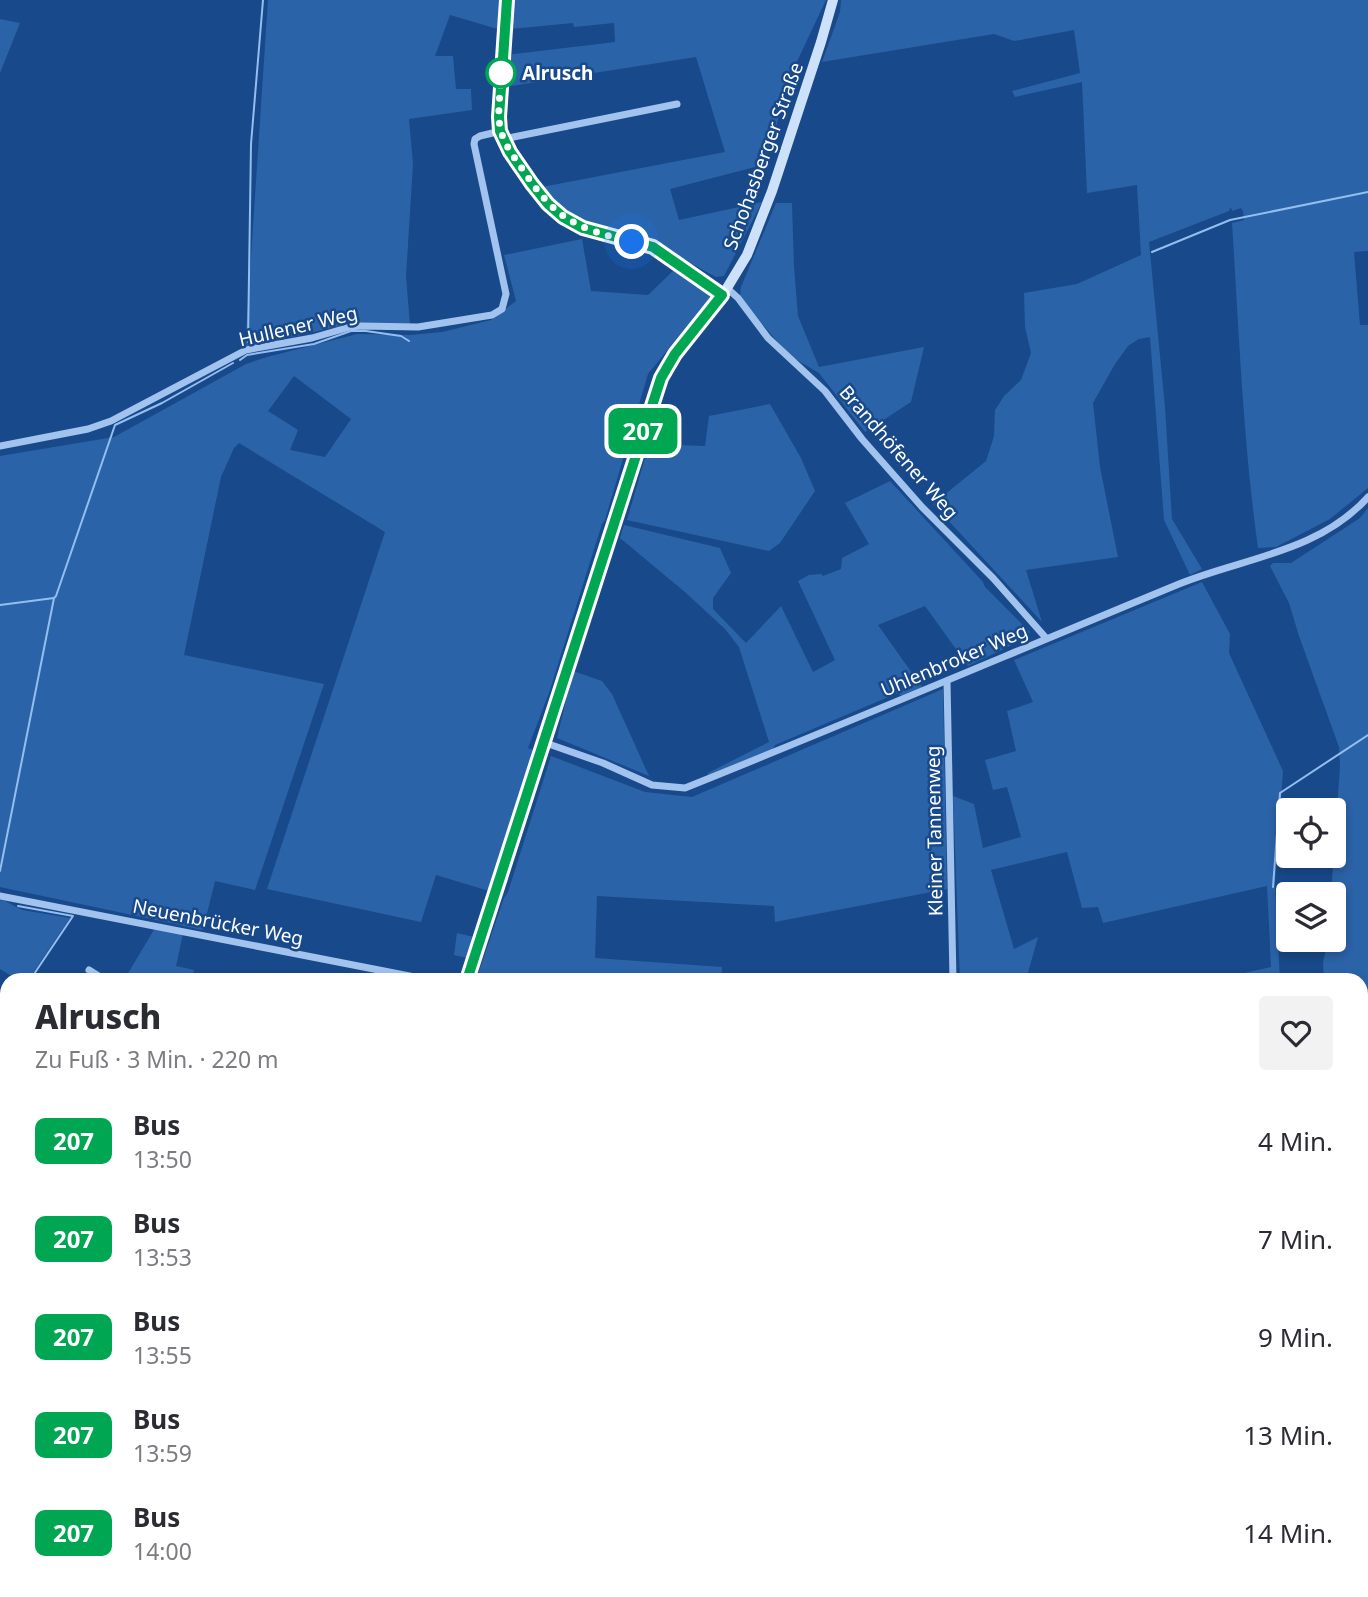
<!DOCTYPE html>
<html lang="de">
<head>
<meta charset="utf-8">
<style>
  body { margin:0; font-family:"Noto Sans",sans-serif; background:#f2f2f3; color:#2b2b33; height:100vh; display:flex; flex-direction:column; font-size:26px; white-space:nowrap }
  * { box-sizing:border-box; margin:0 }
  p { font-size:23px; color:#7c7c81 }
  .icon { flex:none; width:38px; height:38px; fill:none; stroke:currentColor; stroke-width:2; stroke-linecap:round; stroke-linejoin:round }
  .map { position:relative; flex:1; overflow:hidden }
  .drawer { position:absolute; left:0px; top:973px; width:1368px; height:625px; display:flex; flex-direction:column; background:#fff; border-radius:21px 21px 0 0; box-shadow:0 4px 10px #0003 }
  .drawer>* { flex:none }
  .badge { padding:0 14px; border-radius:10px; font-size:24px; line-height:46px }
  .buttons { position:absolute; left:1276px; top:798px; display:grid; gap:14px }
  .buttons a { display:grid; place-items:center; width:70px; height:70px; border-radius:7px; background:#fff; box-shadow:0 4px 10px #0003; font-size:35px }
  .you { position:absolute; width:35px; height:35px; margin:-18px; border:5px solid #fff; border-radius:50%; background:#1a73e8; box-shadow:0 0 0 10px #1a73e833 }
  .map>.badge { position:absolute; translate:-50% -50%; box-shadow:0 0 0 4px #fff }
  .round { display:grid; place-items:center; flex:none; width:74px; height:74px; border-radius:7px; background:#f2f2f3 }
  .summary { display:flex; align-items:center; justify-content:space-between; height:119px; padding:0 35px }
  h1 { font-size:33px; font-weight:800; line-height:52px }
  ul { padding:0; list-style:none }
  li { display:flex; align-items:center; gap:21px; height:98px; padding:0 35px }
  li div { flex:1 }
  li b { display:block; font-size:26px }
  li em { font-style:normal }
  li .badge { min-width:77px; font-weight:700; text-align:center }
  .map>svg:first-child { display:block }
  .green { fill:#2b63a8; fill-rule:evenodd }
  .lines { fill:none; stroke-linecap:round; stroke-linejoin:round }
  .stream { stroke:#94bef0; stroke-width:2 }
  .street { stroke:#a1c3ee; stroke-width:7 }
  .secondary { stroke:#cee1fa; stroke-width:10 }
  .rail { stroke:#fff; stroke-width:2; stroke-dasharray:12 5; stroke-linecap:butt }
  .line-casing { stroke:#fff; stroke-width:16 }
  .line { stroke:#00a651; stroke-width:10 }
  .walk { stroke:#fff; stroke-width:7; stroke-dasharray:0 12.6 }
  .stop-dot { fill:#fff; stroke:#00a651; stroke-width:3.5 }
  .labels { text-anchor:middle; stroke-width:5; stroke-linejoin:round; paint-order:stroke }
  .stop-label { font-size:19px; font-weight:bold; fill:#fff; stroke:#18498a; text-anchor:start }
  .street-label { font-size:19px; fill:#fff; stroke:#18498a }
</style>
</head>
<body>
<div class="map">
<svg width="1368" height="1597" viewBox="0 0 1368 1597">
  <rect width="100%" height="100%" fill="#18498a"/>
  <g class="green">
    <path d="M268 0H504V25L501 30 450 15 435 56H453L456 89H471L472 110 409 119 413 164 406 277 410 324 352 323 245 348Z"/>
    <path d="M513 0H826L785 87 773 143 767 154 755 167 670 189 679 220 762 202 724 276 716 277 655 244 596 227 566 212 567 214 551 200 542 187 725 152 696 57 504 87 506 55 615 42 614 23 574 27 573 23 511 29Z"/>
    <path d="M841 0H1368V251L1354 252 1360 325H1368V488L1330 519 1276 547 1258 548C1243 441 1239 332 1232 223L1244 220 1243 211 1241 208 1232 211 1231 207 1229 211 1149 242 1165 407 1172 519 1202 569 1190 575 1164 520 1150 337 1139 339 1128 346 1115 364 1093 403 1100 467 1118 557 1026 570 1042 622 933 504 986 461 994 436 995 410 1004 396 1021 380 1031 353 1025 327 1024 293 1077 284 1141 255 1137 185 1087 193 1082 82 1015 97 1012 91 1080 73 1074 30 1014 41 994 34 822 62 840 12Z"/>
    <path d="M0 19 20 23 0 73Z"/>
    <path d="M776 203H792L794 266 798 316 819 367 924 347 911 402 865 432 819 373 790 356 769 332 740 297 741 287Z"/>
    <path d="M582 239 591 291 648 295 676 268 712 295 648 374 605 520 602 524 549 693 528 748 537 752 503 853 498 861 489 891 436 875 421 922 267 889 385 532 239 443 234 448 221 477 184 655 324 684 255 890 215 881 203 930 0 887V456L114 437 246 364 267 357 357 334 411 335 442 332 491 320 516 301 504 255ZM294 376 351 419 325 457 290 450 298 430 268 411Z"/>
    <path d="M770 404 801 458 815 491 780 543 769 551 627 520 649 444 705 446 709 416Z"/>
    <path d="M890 481 983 582 985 587 1030 632 1025 639 968 666 925 606 878 625 922 687 901 696 898 693 775 745 772 751 708 775V773L769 742 739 647 725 629 686 593 620 538 624 525 720 548 731 573 713 598V609L746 643 781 606 813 672 835 660 798 581 809 575 821 574 823 576 841 569 842 558 869 544 845 503Z"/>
    <path d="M1368 508V1091L1362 1093V980H1324L1323 962 1328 940H1334V894H1331L1340 766 1339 747 1299 636 1289 603 1270 566 1273 563H1291L1360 518Z"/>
    <path d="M1202 582 1230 634 1229 653 1283 771 1275 884 1280 980H1213L1271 967 1267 886 1103 923 1098 907 1082 908 1067 852 991 870 1014 949 1038 937 1026 980H960L953 796 974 804 983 848 1021 837 1007 787 993 790 985 760 1016 751 1007 711 1033 702 1014 660Z"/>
    <path d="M573 671 602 681 612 694 649 776 557 738Z"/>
    <path d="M943 689 947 889 775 922 774 906 597 896 595 958 722 967 721 980H476L504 898 508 892 551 756 645 792 692 797Z"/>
    <path d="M0 900 5 901 22 910 70 918 28 980H18L0 969Z"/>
    <path d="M155 928 183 934 176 966 194 970 192 980H124Z"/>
    <path d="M457 933 474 937 467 958 454 955Z"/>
    <path d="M1368 1210V1361L1362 1362V1212Z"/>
    <path d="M1368 1371V1474L1362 1503V1372Z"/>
    <path d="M944 1591H1027L1026 1597H943Z"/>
    <path d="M1218 1591H1337L1336 1597H1217Z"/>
  </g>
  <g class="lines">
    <g class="stream">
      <path d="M1152 252 1230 220 1368 192"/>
      <path d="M248 342 251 144 263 0"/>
      <path d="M240 360 247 355 314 344 351 331H366L401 336 409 341"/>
      <path d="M0 605 54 598 56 596 115 425 162 403 233 363"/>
      <path d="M0 871 54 598"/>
      <path d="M1273 887 1280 793 1368 735"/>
      <path d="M18 906 73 916 30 980"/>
      <path d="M0 1028 7 1017"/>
    </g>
    <g class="street">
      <path d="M507 0 506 32 502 59 499 117 501 131 510 152 532 184 548 204 563 217 583 228 653 247 722 295"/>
      <path d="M504 139 677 104"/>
      <path d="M727 288 738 298 768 338 825 391 862 439 922 507 993 578 1046 638"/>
      <path d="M0 446 88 429 111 421 246 350 312 338 350 327 360 326 418 327 492 315 502 309 506 294 474 144 475 139 480 136 501 131"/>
      <path d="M947 681 953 980"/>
      <path d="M543 742 603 763 652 785 685 788C850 722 1014 652 1179 584 1243 558 1319 552 1368 497"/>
      <path d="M0 896 430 980"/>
      <path d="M89 970 105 980"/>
      <path d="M0 1215 7 1220"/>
      <path d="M0 1547 7 1546"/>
      <path d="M139 1591 158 1597"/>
      <path d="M358 1591 359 1597"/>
      <path d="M70 1597 86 1591"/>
      <path d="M744 1597 745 1591"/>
      <path d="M937 1597 939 1591"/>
    </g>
    <g class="secondary">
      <path d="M467 980 661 378 675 354 727 288 747 255 772 191 821 42 833 0"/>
      <path d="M679 1591 716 1597"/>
      <path d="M223 1597 236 1591"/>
    </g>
    <g class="rail">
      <path d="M1362 1365 1368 1364"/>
      <path d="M0 1563 7 1562"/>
    </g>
  </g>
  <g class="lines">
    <defs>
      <path id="line" d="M467 980 661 378 675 354 722 295 653 247 583 228 563 217 548 204 532 184 510 152 500 131 499 117 507 0"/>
    </defs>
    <use href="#line" class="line-casing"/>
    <use href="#line" class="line"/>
    <path class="walk" d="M501 73C501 91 497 109 500 127 503 143 514 157 523 170 556 220 576 228 632 242"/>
  </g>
  <circle class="stop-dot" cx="501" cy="73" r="14"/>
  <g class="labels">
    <g class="stop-label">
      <text x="522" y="80">Alrusch</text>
    </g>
    <g class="street-label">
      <text transform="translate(763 156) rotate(-70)" y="7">Schohasberger Straße</text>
      <text transform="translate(298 326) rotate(-13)" y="7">Hullener Weg</text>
      <text transform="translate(899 452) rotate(49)" y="7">Brandhöfener Weg</text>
      <text transform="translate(954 660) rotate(-23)" y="7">Uhlenbroker Weg</text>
      <text transform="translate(934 831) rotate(-91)" y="7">Kleiner Tannenweg</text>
      <text transform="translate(218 922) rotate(11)" y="7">Neuenbrücker Weg</text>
    </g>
  </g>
</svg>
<div class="buttons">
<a><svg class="icon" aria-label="locate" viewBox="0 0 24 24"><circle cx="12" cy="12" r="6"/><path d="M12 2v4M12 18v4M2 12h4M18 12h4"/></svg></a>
<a><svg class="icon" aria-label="layers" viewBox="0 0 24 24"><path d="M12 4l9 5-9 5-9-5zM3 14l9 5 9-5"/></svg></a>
</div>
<div class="you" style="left:632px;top:242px"></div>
<b class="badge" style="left:643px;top:431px;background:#00a651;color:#fff">207</b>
<section class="drawer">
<div class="summary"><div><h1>Alrusch</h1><p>Zu Fuß · 3 Min. · 220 m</p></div><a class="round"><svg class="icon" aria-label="heart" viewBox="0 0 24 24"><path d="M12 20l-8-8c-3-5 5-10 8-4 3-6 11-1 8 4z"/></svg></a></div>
<ul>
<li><span class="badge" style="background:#00a651;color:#fff">207</span><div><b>Bus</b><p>13:50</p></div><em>4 Min.</em></li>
<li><span class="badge" style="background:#00a651;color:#fff">207</span><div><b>Bus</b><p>13:53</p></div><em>7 Min.</em></li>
<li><span class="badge" style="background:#00a651;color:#fff">207</span><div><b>Bus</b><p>13:55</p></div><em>9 Min.</em></li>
<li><span class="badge" style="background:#00a651;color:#fff">207</span><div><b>Bus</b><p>13:59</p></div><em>13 Min.</em></li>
<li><span class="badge" style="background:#00a651;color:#fff">207</span><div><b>Bus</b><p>14:00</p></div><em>14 Min.</em></li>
</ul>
</section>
</div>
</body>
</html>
